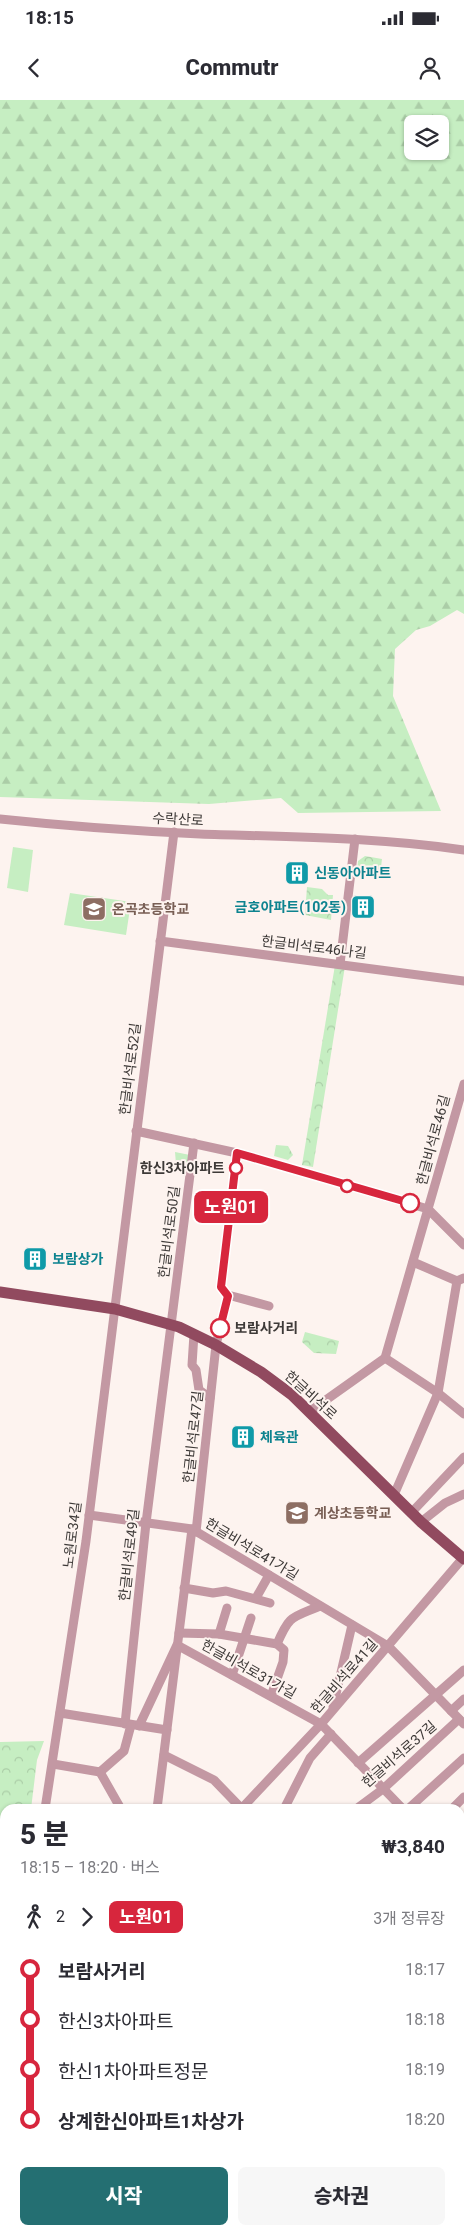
<!DOCTYPE html>
<html lang="ko">
<head>
<meta charset="utf-8">
<style>
  body { margin:0; font-family:Roboto,"Noto Sans KR",sans-serif; background:#f7f7f7; color:#2b2b33; height:100vh; display:flex; flex-direction:column; font-size:19px; white-space:nowrap }
  * { box-sizing:border-box; margin:0 }
  p { font-size:16px; color:#7c7c81 }
  .icon { flex:none; width:28px; height:28px; fill:none; stroke:currentColor; stroke-width:2; stroke-linecap:round; stroke-linejoin:round }
  .map { position:relative; flex:1; overflow:hidden }
  .sheet { position:absolute; left:0px; top:1704px; width:465px; height:431px; display:flex; flex-direction:column; background:#fff; border-radius:15px 15px 0 0; box-shadow:0 1px 4px #0004 }
  .sheet>* { flex:none }
  .badge { padding:0 10px; border-radius:8px; font-size:18px; line-height:32px }
  .buttons { position:absolute; left:404px; top:15px; display:grid; gap:10px }
  .buttons a { display:grid; place-items:center; width:45px; height:45px; border-radius:8px; background:#fff; box-shadow:0 1px 4px #0004; font-size:25px }
  .map>.badge { position:absolute; translate:-50% -50%; box-shadow:0 0 0 2px #fff }
  .legs { display:flex; align-items:center; gap:8px; height:55px; padding:0 20px; font-size:16px }
  .legs p { margin-inline-start:auto }
  .overview { display:flex; align-items:center; justify-content:space-between; height:85px; padding:0 20px }
  h1 { font-size:28px; font-weight:800; line-height:38px }
  .primary-button { display:flex; gap:10px; margin-top:auto; padding:10px 20px }
  .primary-button a { flex:1; height:58px; border-radius:8px; background:#246f72; color:#fff; font-size:20px; font-weight:800; line-height:58px; text-align:center }
  .primary-button a+a { background:#f7f7f7; color:#2b2b33 }
  ul { padding:0 20px; list-style:none }
  li { display:flex; align-items:center; gap:18px; height:50px; font-size:19px }
  li i { display:grid; place-items:center; width:8px; height:100%; margin:0 6px; background:currentColor }
  li i::after { content:''; width:12px; height:12px; margin:-6px; border:4px solid; border-radius:50%; background:#fff }
  li p { margin-inline-start:auto }
  li:first-child i { background:linear-gradient(#0000 50%,currentColor 0) }
  li:last-child i { background:linear-gradient(currentColor 50%,#0000 0) }
  .status { display:flex; justify-content:space-between; align-items:center; height:35px; padding:0 25px; background:#fff; direction:ltr }
  .status svg { height:14px; fill:currentColor }
  header { display:flex; justify-content:space-between; align-items:center; height:65px; padding:0 20px; background:#fff; font-size:22px; font-weight:800 }
  .map>svg:first-child { display:block }
  .forest { fill:url(#forest-firs); fill-rule:evenodd }
  .park { fill:url(#park-crowns) }
  .pitch { fill:#c6eec2 }
  .lines { fill:none; stroke-linecap:round; stroke-linejoin:round }
  .minor { stroke:#c398a3; stroke-width:9 }
  .major { stroke:#914a5f; stroke-width:11 }
  .rail-casing { stroke:#5e5957; stroke-width:4.5 }
  .rail { stroke:#fdf3ef; stroke-width:2.5; stroke-dasharray:8; stroke-linecap:butt }
  .line-1-casing { stroke:#fff; stroke-width:11 }
  .line-1 { stroke:#d7263d; stroke-width:8 }
  .stop-1-dot { fill:#fff; stroke:#d7263d; stroke-width:2.5 }
  .labels { text-anchor:middle; stroke-width:4; stroke-linejoin:round; paint-order:stroke }
  .street-label { font-size:14px; fill:#3e3a38; stroke:#fdf3ef }
  .culture-label { font-size:14px; font-weight:bold; fill:#0d838f; stroke:#fdf3ef; text-anchor:start }
  .education-label { font-size:14px; font-weight:bold; fill:#785e54; stroke:#fdf3ef; text-anchor:start }
  .stop-label { font-size:14px; font-weight:bold; fill:#3e3a38; stroke:#fdf3ef; text-anchor:end }
</style>
</head>
<body>
<div class="status"><b>18:15</b><svg viewBox="0 0 49 12"><path d="M0 12V9h3v3zM5 12V6h3v6zM10 12V3h3v9zM15 12V0h3v12zM26 1h20v11H26zM47 4h2v5h-2z"/></svg></div>
<header><svg class="icon" aria-label="back" viewBox="0 0 24 24"><path d="M15 5l-7 7 7 7"/></svg>Commutr<svg class="icon" aria-label="person" viewBox="0 0 24 24"><circle cx="12" cy="8" r="4"/><path d="M4 21q1-7 8-7t8 7"/></svg></header>
<div class="map">
<svg width="464" height="2134" viewBox="0 0 464 2134">
  <defs>
    <pattern id="forest-firs" width="22" height="20" patternUnits="userSpaceOnUse" patternTransform="scale(1.25)"><rect width="22" height="20" fill="#c6eec2"/><path d="M5 1l3.5 6h-7zM16 11l3.5 6h-7z" fill="#abcda7"/></pattern>
    <pattern id="park-crowns" width="20" height="18" patternUnits="userSpaceOnUse" patternTransform="scale(1.25)"><rect width="20" height="18" fill="#c6eec2"/><path d="M2 6a3 3 0 1 1 6 0M12 15a3 3 0 1 1 6 0" fill="none" stroke="#abcda7"/></pattern>
  </defs>
  <rect width="100%" height="100%" fill="#fdf3ef"/>
  <path class="forest" d="M0 0H464V514L457 510 430 526 416 530 395 549 393 596 441 711 298 713 281 698 209 704 0 697ZM412 24H440V51H412Z"/>
  <g class="park">
    <path d="M365 756 382 759 380 775 357 772 358 761Z"/>
    <path d="M307 787 322 789 328 795H333L331 820 305 815Z"/>
    <path d="M335 865 345 866 313 1067 302 1065Z"/>
    <path d="M276 1045 288 1046 293 1055 288 1060 274 1056Z"/>
    <path d="M175 1052 190 1055 188 1067 176 1064Z"/>
    <path d="M305 1232 339 1241 336 1254 314 1253 302 1242Z"/>
    <path d="M44 1641 37 1660 31 1709H5V1749L0 1748V1642Z"/>
    <path d="M460 1863 464 1867V1896L461 1899Z"/>
  </g>
  <g class="pitch">
    <path d="M13 747 33 750 28 792 7 788Z"/>
    <path d="M70 793 131 802 126 835 64 825Z"/>
    <path d="M0 1785H5L0 1820Z"/>
  </g>
  <g class="lines">
    <g class="minor">
      <path d="M0 719C66 726 133 731 200 734 288 737 376 737 464 750"/>
      <path d="M160 841 464 881"/>
      <path d="M340 864 355 739"/>
      <path d="M136 1031 237 1053 428 1109 464 1145"/>
      <path d="M413 1162 457 1181"/>
      <path d="M228 1195 269 1206"/>
      <path d="M194 1234 192 1265 196 1270 199 1290 210 1298"/>
      <path d="M385 1258 438 1293 464 1314"/>
      <path d="M309 1312 385 1258 464 984"/>
      <path d="M394 1395 438 1293 457 1181 464 1178"/>
      <path d="M412 1412 464 1357"/>
      <path d="M89 1415 192 1429 388 1546 464 1624"/>
      <path d="M421 1422 445 1403 464 1394"/>
      <path d="M196 1432 216 1245 228 1195 221 1187 237 1053"/>
      <path d="M184 1488 213 1493 226 1491 270 1503"/>
      <path d="M256 1498 269 1475"/>
      <path d="M179 1533 219 1534 277 1544 284 1550 283 1562 271 1596"/>
      <path d="M219 1534 227 1508"/>
      <path d="M277 1544C290 1514 292 1518 320 1506"/>
      <path d="M232 1575 251 1518"/>
      <path d="M333 1607 352 1525"/>
      <path d="M451 1611 464 1599"/>
      <path d="M60 1613 167 1630"/>
      <path d="M125 1624 146 1423 194 1043"/>
      <path d="M139 1626 177 1545 321 1624 403 1709"/>
      <path d="M164 1655 214 1680 242 1709"/>
      <path d="M358 1663 464 1570"/>
      <path d="M53 1664 100 1672"/>
      <path d="M100 1672 124 1651 131 1625"/>
      <path d="M100 1672 121 1709"/>
      <path d="M242 1708 321 1624 463 1458"/>
      <path d="M45 1709 86 1441 174 732"/>
      <path d="M157 1709 192 1429"/>
      <path d="M284 1709 310 1658 331 1634"/>
      <path d="M356 1709 383 1689 459 1619"/>
      <path d="M408 1709 464 1658"/>
      <path d="M452 1709 464 1697"/>
      <path d="M460 1755 464 1751"/>
      <path d="M460 1795 464 1791"/>
      <path d="M460 1812 464 1816"/>
      <path d="M0 1934 5 1916"/>
      <path d="M460 1939 464 1943"/>
      <path d="M460 1973 464 1969"/>
      <path d="M460 2015 464 2011"/>
      <path d="M0 2047 5 2048"/>
      <path d="M460 2056 464 2052"/>
      <path d="M460 2066 464 2070"/>
      <path d="M188 2130 197 2134"/>
      <path d="M253 2130 254 2134"/>
      <path d="M285 2130 289 2134"/>
      <path d="M403 2130 407 2134"/>
      <path d="M98 2134 102 2130"/>
    </g>
    <g class="major">
      <path d="M0 1192 115 1209 179 1227 216 1245 261 1272 292 1295 421 1422 464 1459"/>
      <path d="M0 2021 5 2027"/>
      <path d="M460 2078 464 2077"/>
      <path d="M82 2130 85 2134"/>
      <path d="M330 2134 335 2130"/>
    </g>
    <defs>
      <g id="rail">
        <path d="M460 2076 464 2074"/>
        <path d="M337 2134 343 2130"/>
      </g>
    </defs>
    <use href="#rail" class="rail-casing"/>
    <use href="#rail" class="rail"/>
  </g>
  <g class="lines">
    <defs>
      <path id="line-1" d="M220 1228 228 1196 221 1187 237 1053 410 1103"/>
    </defs>
    <use href="#line-1" class="line-1-casing"/>
    <use href="#line-1" class="line-1"/>
  </g>
  <defs>
    <symbol id="building-square" viewBox="-11 -11 22 22"><rect x="-9" y="-9" width="18" height="18" rx="4" fill="#0f9aa8" stroke="#fdf3ef"/><path d="M-4-6H4V6H1V3H-1V6H-4ZM-2.5-4.3h1.7v1.8h-1.7ZM.8-4.3h1.7v1.8H.8ZM-2.5-1h1.7V.8h-1.7ZM.8-1h1.7V.8H.8Z" fill="#fff"/></symbol>
    <symbol id="school-square" viewBox="-11 -11 22 22"><rect x="-9" y="-9" width="18" height="18" rx="4" fill="#8d6e63" stroke="#fdf3ef"/><path d="M0-5L7-2L0 1L-7-2ZM-4 1L0 2.5L4 1V4Q0 6-4 4Z" fill="#fff"/></symbol>
  </defs>
  <g fill-rule="evenodd">
    <use href="#building-square" x="283" y="759" width="28" height="28"/>
    <use href="#building-square" x="349" y="793" width="28" height="28"/>
    <use href="#school-square" x="80" y="795" width="28" height="28"/>
    <use href="#building-square" x="21" y="1145" width="28" height="28"/>
    <use href="#building-square" x="229" y="1323" width="28" height="28"/>
    <use href="#school-square" x="283" y="1399" width="28" height="28"/>
  </g>
  <g class="stop-1-dot">
    <circle cx="236" cy="1068" r="6"/>
    <circle cx="347" cy="1086" r="6"/>
    <circle cx="410" cy="1103" r="9"/>
    <circle cx="220" cy="1228" r="9"/>
  </g>
  <g class="labels">
    <g class="street-label">
      <text transform="translate(178 719) rotate(3)" y="5">수락산로</text>
      <text transform="translate(314 847) rotate(7)" y="5">한글비석로46나길</text>
      <text transform="translate(130 969) rotate(-83)" y="5">한글비석로52길</text>
      <text transform="translate(433 1040) rotate(-75)" y="5">한글비석로46길</text>
      <text transform="translate(169 1132) rotate(-83)" y="5">한글비석로50길</text>
      <text transform="translate(311 1295) rotate(42)" y="5">한글비석로</text>
      <text transform="translate(193 1337) rotate(-84)" y="5">한글비석로47길</text>
      <text transform="translate(72 1435) rotate(-83)" y="5">노원로34길</text>
      <text transform="translate(252 1449) rotate(31)" y="5">한글비석로41가길</text>
      <text transform="translate(129 1455) rotate(-84)" y="5">한글비석로49길</text>
      <text transform="translate(249 1569) rotate(29)" y="5">한글비석로31가길</text>
      <text transform="translate(344 1576) rotate(-49)" y="5">한글비석로41길</text>
      <text transform="translate(399 1654) rotate(-41)" y="5">한글비석로37길</text>
    </g>
    <g class="culture-label">
      <text x="314" y="778">신동아아파트</text>
      <text x="346" y="812" text-anchor="end">금호아파트(102동)</text>
      <text x="52" y="1164">보람상가</text>
      <text x="260" y="1342">체육관</text>
    </g>
    <g class="education-label">
      <text x="112" y="814">온곡초등학교</text>
      <text x="314" y="1418">계상초등학교</text>
    </g>
    <g class="stop-label">
      <text x="225" y="1073">한신3차아파트</text>
      <text x="234" y="1233" text-anchor="start">보람사거리</text>
    </g>
  </g>
</svg>
<div class="buttons">
<a><svg class="icon" aria-label="layers" viewBox="0 0 24 24"><path d="M12 4l9 5-9 5-9-5zM3 14l9 5 9-5"/></svg></a>
</div>
<b class="badge" style="left:231px;top:1107px;background:#d7263d;color:#fff">노원01</b>
<section class="sheet">
<div class="overview"><div><h1>5 분</h1><p>18:15 – 18:20 · 버스</p></div><b>₩3,840</b></div>
<div class="legs"><svg class="icon" aria-label="walk" viewBox="0 0 24 24"><circle cx="13" cy="4" r="2"/><path d="M13 8l-2 6 4 7M11 14l-3 7M7 12l3-4h3l4 4"/></svg>2<svg class="icon" aria-label="forward" viewBox="0 0 24 24"><path d="M9 5l7 7-7 7"/></svg><b class="badge" style="background:#d7263d;color:#fff">노원01</b><p>3개 정류장</p></div>
<ul>
<li><i style="color:#d7263d"></i><b>보람사거리</b><p>18:17</p></li>
<li><i style="color:#d7263d"></i><span>한신3차아파트</span><p>18:18</p></li>
<li><i style="color:#d7263d"></i><span>한신1차아파트정문</span><p>18:19</p></li>
<li><i style="color:#d7263d"></i><b>상계한신아파트1차상가</b><p>18:20</p></li>
</ul>
<div class="primary-button"><a>시작</a><a>승차권</a></div>
</section>
</div>
</body>
</html>
